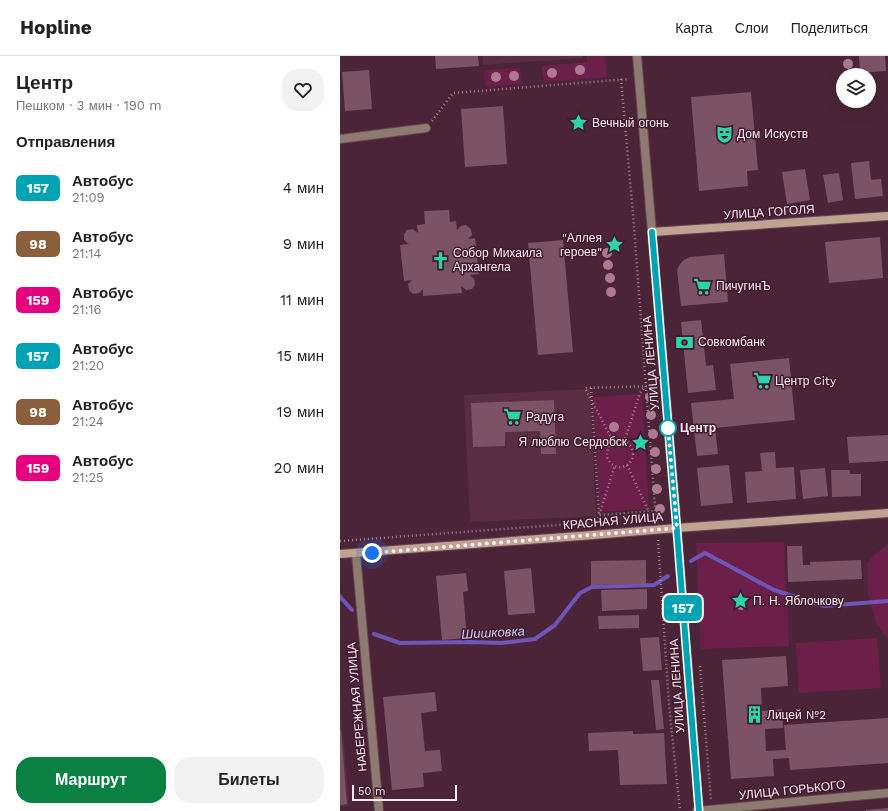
<!DOCTYPE html>
<html lang="ru">
<head>
<meta charset="utf-8">
<style>
  body { margin:0; font-family:"Work Sans",sans-serif; background:#f2f2f2; color:#222; height:100vh; display:flex; flex-direction:column; font-size:15px; white-space:nowrap }
  * { box-sizing:border-box; margin:0 }
  p { font-size:13px; color:#767676 }
  .icon { flex:none; width:22px; height:22px; fill:none; stroke:currentColor; stroke-width:2; stroke-linecap:round; stroke-linejoin:round }
  .map { position:relative; flex:1; overflow:hidden }
  .side { display:flex; flex-direction:column; background:#fff; width:340px }
  .side>* { flex:none }
  .badge { padding:0 8px; border-radius:6px; font-size:14px; line-height:26px }
  .fabs { position:absolute; left:496px; top:12px; display:grid; gap:8px }
  .fabs a { display:grid; place-items:center; width:40px; height:40px; border-radius:50%; background:#fff; box-shadow:0 4px 16px #0002; font-size:20px }
  .scale { position:absolute; left:12px; bottom:10px; width:105px; box-sizing:border-box; padding-left:4px; border:2px solid #feeaf2; border-top:0; font-size:11px; line-height:14px; white-space:nowrap; color:#feeaf2; -webkit-text-stroke:3px #401b2d; paint-order:stroke }
  .you { position:absolute; width:20px; height:20px; margin:-10px; border:3px solid #fff; border-radius:50%; background:#1a73e8; box-shadow:0 0 0 6px #1a73e833 }
  .map>.badge { position:absolute; translate:-50% -50%; box-shadow:0 0 0 2px #fff }
  h2 { padding:0 16px; font-size:15px; line-height:36px }
  .round { display:grid; place-items:center; flex:none; width:42px; height:42px; border-radius:16px; background:#f2f2f2 }
  .overview { display:flex; align-items:center; justify-content:space-between; height:68px; padding:0 16px }
  h1 { font-size:19px; font-weight:700; line-height:30px }
  .cta { display:flex; gap:8px; margin-top:auto; padding:8px 16px }
  .cta a { flex:1; height:46px; border-radius:16px; background:#0b8043; color:#fff; font-size:16px; font-weight:700; line-height:46px; text-align:center }
  .cta a+a { background:#f2f2f2; color:#222 }
  ul { padding:0; list-style:none }
  li { display:flex; align-items:center; gap:12px; height:56px; padding:0 16px }
  li div { flex:1 }
  li b { display:block; font-size:15px }
  li em { font-style:normal }
  li .badge { min-width:44px; font-weight:700; text-align:center }
  header { display:flex; align-items:center; gap:24px; box-sizing:border-box; height:56px; padding:0 20px; background:#fff; border-bottom:1px solid #e0e0e0 }
  header strong { font-size:19px }
  nav { display:flex; gap:22px; margin-inline-start:auto; font-size:14px }
  main { display:flex; flex:1; min-height:0 }
  .map>svg:first-child { display:block }
  .built { fill:#592d42 }
  .green { fill:#6c1f48 }
  .lines { fill:none; stroke-linecap:round; stroke-linejoin:round }
  .stream { stroke:#6e55ba; stroke-width:4 }
  .building { fill:#7c5265 }
  .lane-casing { stroke:#684555; stroke-width:10 }
  .street-casing { stroke:#684555; stroke-width:10 }
  .secondary-casing { stroke:#684555; stroke-width:10 }
  .path { stroke:#a38693; stroke-width:2.5; stroke-dasharray:1 3; stroke-linecap:butt }
  .lane { stroke:#8d7b70; stroke-width:8 }
  .street { stroke:#8d7b70; stroke-width:8 }
  .secondary { stroke:#c0a291; stroke-width:8 }
  .tree { fill:#ac7b91 }
  .line-casing { stroke:#fff; stroke-width:9 }
  .line { stroke:#00a3b4; stroke-width:6 }
  .walk { stroke:#feeaf2; stroke-width:4; stroke-dasharray:0 7.2 }
  .stop-dot { fill:#fff; stroke:#00a3b4; stroke-width:2 }
  .labels { text-anchor:middle; stroke-width:3; stroke-linejoin:round; paint-order:stroke }
  .poi-label { font-size:12px; fill:#feeaf2; stroke:#401b2d; text-anchor:start }
  .street-label { font-size:12px; fill:#feeaf2; stroke:#401b2d }
  .stop-label { font-size:12px; font-weight:bold; fill:#feeaf2; stroke:#401b2d; text-anchor:start }
  .water-label { font-size:13px; font-style:italic; fill:#d0c8fd; stroke:#401b2d }
</style>
</head>
<body>
<header>
<strong>Hopline</strong>
<nav><a>Карта</a><a>Слои</a><a>Поделиться</a></nav>
</header>
<main>
<section class="side">
<div class="overview"><div><h1>Центр</h1><p>Пешком · 3 мин · 190 m</p></div><a class="round"><svg class="icon" aria-label="heart" viewBox="0 0 24 24"><path d="M12 20l-8-8c-3-5 5-10 8-4 3-6 11-1 8 4z"/></svg></a></div>
<h2>Отправления</h2>
<ul>
<li><span class="badge" style="background:#00a3b4;color:#fff">157</span><div><b>Автобус</b><p>21:09</p></div><em>4 мин</em></li>
<li><span class="badge" style="background:#8b5e3c;color:#fff">98</span><div><b>Автобус</b><p>21:14</p></div><em>9 мин</em></li>
<li><span class="badge" style="background:#e6007e;color:#fff">159</span><div><b>Автобус</b><p>21:16</p></div><em>11 мин</em></li>
<li><span class="badge" style="background:#00a3b4;color:#fff">157</span><div><b>Автобус</b><p>21:20</p></div><em>15 мин</em></li>
<li><span class="badge" style="background:#8b5e3c;color:#fff">98</span><div><b>Автобус</b><p>21:24</p></div><em>19 мин</em></li>
<li><span class="badge" style="background:#e6007e;color:#fff">159</span><div><b>Автобус</b><p>21:25</p></div><em>20 мин</em></li>
</ul>
<div class="cta"><a>Маршрут</a><a>Билеты</a></div>
</section>
<div class="map">
<svg width="548" height="755" viewBox="0 0 548 755">
  <rect width="100%" height="100%" fill="#4b2537"/>
  <g class="built">
    <path d="M142 0H243V2L143 9Z"/>
    <path d="M250 333 256 460 130 466 124 339Z"/>
    <path d="M0 640 9 750 0 751Z"/>
  </g>
  <g class="green">
    <path d="M247 0H265L267 21 204 26 202 10 247 6Z"/>
    <path d="M180 12 181 28 146 31 144 14Z"/>
    <path d="M302 338 309 453 260 456 253 341Z"/>
    <path d="M444 486 449 590 361 593 356 487Z"/>
    <path d="M548 488V582L546 581 536 566 528 538 527 508 533 500Z"/>
    <path d="M537 582 541 632 459 637 456 587Z"/>
  </g>
  <g class="lines">
    <g class="stream">
      <path d="M351 505 365 497 434 534 484 550 548 545"/>
      <path d="M0 540 2 543 12 554"/>
      <path d="M34 578 60 587 130 586 162 587 195 583 215 569 240 537 252 531 314 529 328 520"/>
    </g>
  </g>
  <g class="building">
    <path d="M95 0H138L139 10 96 13Z"/>
    <path d="M519 0H545L546 15 520 17Z"/>
    <path d="M29 14 32 53 5 55 2 16Z"/>
    <path d="M411 36 418 114 407 115 408 130 359 135 351 41Z"/>
    <path d="M163 50 167 108 125 111 121 53Z"/>
    <path d="M529 105 531 124 541 123 543 140 515 143 511 107Z"/>
    <path d="M465 113 470 144 447 148 442 116Z"/>
    <path d="M499 117 503 144 488 147 483 119Z"/>
    <path d="M109 154 110 166 116 165 117 174 121 170 126 169 131 173 132 179 128 183 135 182 139 218 130 219 134 223 135 229 132 233 126 234 121 230 122 237 83 240V233L79 237 73 238 69 234 68 228 72 224 64 225 60 189 69 188 64 184V178L67 174 73 173 78 177 77 169 85 168 84 155Z"/>
    <path d="M540 181 543 222 489 227 485 186Z"/>
    <path d="M223 184 233 296 198 299 188 187Z"/>
    <path d="M384 198 388 246 341 250 337 214 340 208 344 204 350 201Z"/>
    <path d="M361 264 366 310 373 309 376 334 348 337 341 266Z"/>
    <path d="M449 302 455 364 375 372 378 398 357 400 351 347 394 343 390 308Z"/>
    <path d="M214 344 216 398H201L200 375 165 376V390L133 391 131 347Z"/>
    <path d="M548 379V405L509 407 507 381Z"/>
    <path d="M435 396 436 412 454 411 456 443 407 447 405 416 422 415 420 397Z"/>
    <path d="M389 409 393 447 361 450 357 412Z"/>
    <path d="M485 412 488 440 463 443 460 414Z"/>
    <path d="M491 414H510V418H521V440L492 441Z"/>
    <path d="M447 490H462L463 509H470V506L521 504 522 523 448 526Z"/>
    <path d="M306 504V528L251 529V505Z"/>
    <path d="M191 512 195 557 168 559 164 515Z"/>
    <path d="M126 517 128 535 123 536 127 582 102 584 96 520Z"/>
    <path d="M307 533V553L262 555 261 534Z"/>
    <path d="M299 559V572L259 573 258 560Z"/>
    <path d="M319 581 322 614 303 615 300 582Z"/>
    <path d="M446 600 448 630 421 632 422 655 442 653 443 672 425 673 426 695 446 694 444 669 548 662V707L450 714 449 702 433 703 434 720 391 723 382 604Z"/>
    <path d="M311 624H319L324 673 316 674Z"/>
    <path d="M95 636 97 655 81 657 85 695 100 694 102 715 83 717 84 731 52 734 43 641Z"/>
    <path d="M0 674H1L7 748 0 749Z"/>
    <path d="M293 675V678L324 677 327 728 280 729 278 694 249 695 248 677Z"/>
    <path d="M548 752V755H526V754Z"/>
  </g>
  <g class="lines">
    <defs>
      <path id="lane" d="M0 83 86 72"/>
      <g id="street">
        <path d="M297 0 312 176"/>
        <path d="M16 498 39 755"/>
        <path d="M357 755 548 737"/>
      </g>
      <g id="secondary">
        <path d="M0 498 253 479 337 472 548 457"/>
        <path d="M359 755 337 472 312 176 548 160"/>
      </g>
    </defs>
    <use href="#lane" class="lane-casing"/>
    <use href="#street" class="street-casing"/>
    <use href="#secondary" class="secondary-casing"/>
    <g class="path">
      <path d="M281 23 293 158 316 464"/>
      <path d="M92 65 113 37 289 23"/>
      <path d="M251 332 259 459 315 455"/>
      <path d="M250 342 245 332 315 330"/>
      <path d="M253 347 274 387"/>
      <circle cx="280" cy="398" r="13"/>
      <path d="M284 386 300 337 305 331"/>
      <path d="M287 409 309 456"/>
      <path d="M257 466 275 409"/>
      <path d="M318 484 329 649 340 755"/>
      <path d="M0 485 259 466"/>
      <path d="M360 610 371 744"/>
    </g>
    <use href="#lane" class="lane"/>
    <use href="#street" class="street"/>
    <use href="#secondary" class="secondary"/>
  </g>
  <g class="tree">
    <circle cx="508" cy="8" r="5"/>
    <circle cx="240" cy="14" r="5"/>
    <circle cx="212" cy="17" r="5"/>
    <circle cx="174" cy="20" r="5"/>
    <circle cx="156" cy="21" r="5"/>
    <circle cx="267" cy="197" r="5"/>
    <circle cx="268" cy="209" r="5"/>
    <circle cx="270" cy="222" r="5"/>
    <circle cx="271" cy="236" r="5"/>
    <circle cx="310" cy="341" r="5"/>
    <circle cx="311" cy="359" r="5"/>
    <circle cx="274" cy="371" r="5"/>
    <circle cx="313" cy="378" r="5"/>
    <circle cx="315" cy="396" r="5"/>
    <circle cx="316" cy="413" r="5"/>
    <circle cx="317" cy="433" r="5"/>
    <circle cx="320" cy="453" r="5"/>
    <circle cx="401" cy="549" r="5"/>
  </g>
  <g class="lines">
    <defs>
      <path id="line" d="M312 176 338 488 359 755"/>
    </defs>
    <use href="#line" class="line-casing"/>
    <use href="#line" class="line"/>
    <path class="walk" d="M32 497 337 472 328 372"/>
  </g>
  <defs>
    <symbol id="sight-bare" viewBox="-9 -9 18 18"><path d="M0-6L1.8-2.2L6-1.7L2.9 1.2L3.7 5.4L0 3.3L-3.7 5.4L-2.9 1.2L-6-1.7L-1.8-2.2Z" fill="#2bd5ac" stroke="#401b2d" stroke-width="2.5" paint-order="stroke"/></symbol>
    <symbol id="theatre-bare" viewBox="-9 -9 18 18"><path d="M-5-5.5Q0-4 5-5.5V0Q5 5 0 6Q-5 5-5 0ZM-3.3-2.5H-1v1.5H-3.3ZM1-2.5H3.3v1.5H1ZM-2.8 1Q0 5.5 2.8 1Z" fill="#2bd5ac" stroke="#401b2d" stroke-width="2.5" paint-order="stroke"/></symbol>
    <symbol id="church-bare" viewBox="-9 -9 18 18"><path d="M-1.2-6h2.4v3.5h3.3v2.4h-3.3V6h-2.4V-.1h-3.3v-2.4h3.3Z" fill="#2bd5ac" stroke="#401b2d" stroke-width="2.5" paint-order="stroke"/></symbol>
    <symbol id="supermarket-bare" viewBox="-9 -9 18 18"><path d="M-6-5.5h2.5l.6 2H6L4.5 2H-2.5L-4.4-4H-6ZM-1.5 3.2a1.3 1.3 0 1 0 .1 0ZM3 3.2a1.3 1.3 0 1 0 .1 0Z" fill="#2bd5ac" stroke="#401b2d" stroke-width="2.5" paint-order="stroke"/></symbol>
    <symbol id="bank-bare" viewBox="-9 -9 18 18"><path d="M-6-4H6V4H-6ZM0-2.3a2.3 2.3 0 1 0 0 4.6a2.3 2.3 0 1 0 0-4.6Z" fill="#2bd5ac" stroke="#401b2d" stroke-width="2.5" paint-order="stroke"/></symbol>
    <symbol id="building-bare" viewBox="-9 -9 18 18"><path d="M-4-6H4V6H1V3H-1V6H-4ZM-2.5-4.3h1.7v1.8h-1.7ZM.8-4.3h1.7v1.8H.8ZM-2.5-1h1.7V.8h-1.7ZM.8-1h1.7V.8H.8Z" fill="#2bd5ac" stroke="#401b2d" stroke-width="2.5" paint-order="stroke"/></symbol>
  </defs>
  <g fill-rule="evenodd">
    <use href="#sight-bare" x="226" y="54" width="25" height="25"/>
    <use href="#theatre-bare" x="372" y="66" width="25" height="25"/>
    <use href="#sight-bare" x="262" y="176" width="25" height="25"/>
    <use href="#church-bare" x="88" y="192" width="25" height="25"/>
    <use href="#supermarket-bare" x="350" y="218" width="25" height="25"/>
    <use href="#bank-bare" x="332" y="274" width="25" height="25"/>
    <use href="#supermarket-bare" x="410" y="312" width="25" height="25"/>
    <use href="#supermarket-bare" x="160" y="348" width="25" height="25"/>
    <use href="#sight-bare" x="288" y="374" width="25" height="25"/>
    <use href="#sight-bare" x="388" y="532" width="25" height="25"/>
    <use href="#building-bare" x="402" y="646" width="25" height="25"/>
  </g>
  <circle class="stop-dot" cx="328" cy="372" r="8"/>
  <g class="labels">
    <g class="poi-label">
      <text x="252" y="71">Вечный огонь</text>
      <text x="397" y="82">Дом Искуств</text>
      <text x="262" y="186" text-anchor="end">"Аллея<tspan x="262" dy="14">героев"</tspan></text>
      <text x="113" y="201">Собор Михаила<tspan x="113" dy="14">Архангела</tspan></text>
      <text x="376" y="234">ПичугинЪ</text>
      <text x="358" y="290">Совкомбанк</text>
      <text x="435" y="329">Центр City</text>
      <text x="186" y="365">Радуга</text>
      <text x="287" y="390" text-anchor="end">Я люблю Сердобск</text>
      <text x="413" y="549">П. Н. Яблочкову</text>
      <text x="427" y="663">Лицей №2</text>
    </g>
    <g class="street-label">
      <text transform="translate(429 156) rotate(-4)" y="4">УЛИЦА ГОГОЛЯ</text>
      <text transform="translate(311 307) rotate(-95)" y="4">УЛИЦА ЛЕНИНА</text>
      <text transform="translate(273 465) rotate(-5)" y="4">КРАСНАЯ УЛИЦА</text>
      <text transform="translate(337 630) rotate(-94)" y="4">УЛИЦА ЛЕНИНА</text>
      <text transform="translate(17 651) rotate(-95)" y="4">НАБЕРЕЖНАЯ УЛИЦА</text>
      <text transform="translate(452 734) rotate(-6)" y="4">УЛИЦА ГОРЬКОГО</text>
    </g>
    <g class="stop-label">
      <text x="340" y="376">Центр</text>
    </g>
    <g class="water-label">
      <text transform="translate(153 576) rotate(-3)" y="5">Шишковка</text>
    </g>
  </g>
</svg>
<div class="fabs">
<a><svg class="icon" aria-label="layers" viewBox="0 0 24 24"><path d="M12 4l9 5-9 5-9-5zM3 14l9 5 9-5"/></svg></a>
</div>
<div class="scale">50 m</div>
<div class="you" style="left:32px;top:497px"></div>
<b class="badge" style="left:343px;top:552px;background:#00a3b4;color:#fff">157</b>
</div>
</main>
</body>
</html>
